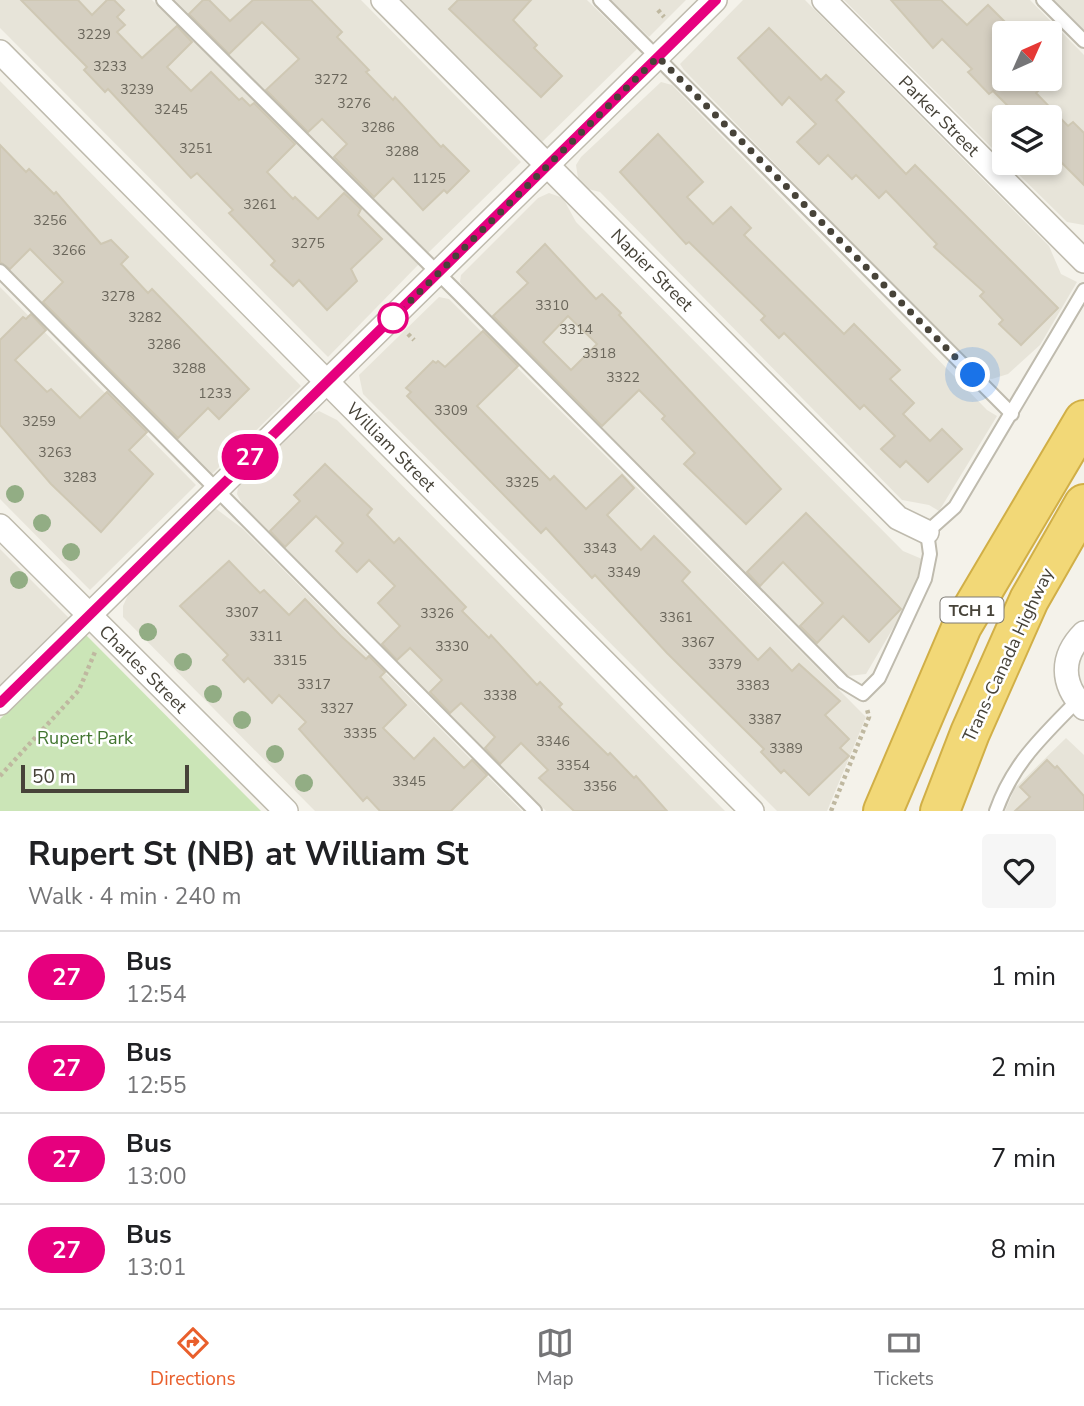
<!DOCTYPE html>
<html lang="en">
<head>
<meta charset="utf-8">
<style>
  body { margin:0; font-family:"Nunito Sans",sans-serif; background:#f6f6f6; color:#202124; height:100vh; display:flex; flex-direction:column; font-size:26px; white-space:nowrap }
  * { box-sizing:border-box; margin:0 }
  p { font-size:23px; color:#757577 }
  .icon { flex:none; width:38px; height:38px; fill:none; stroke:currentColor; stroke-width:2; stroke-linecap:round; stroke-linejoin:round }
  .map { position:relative; height:811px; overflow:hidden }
  .details { display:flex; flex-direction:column; background:#fff; flex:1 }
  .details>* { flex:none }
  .badge { padding:0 14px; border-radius:23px; font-size:24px; line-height:46px }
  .needle { width:46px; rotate:45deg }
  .fabs { position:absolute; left:992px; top:21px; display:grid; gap:14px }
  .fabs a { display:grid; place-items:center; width:70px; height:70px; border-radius:7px; background:#fff; box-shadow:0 4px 10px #0003; font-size:35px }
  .scale { position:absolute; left:21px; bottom:18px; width:168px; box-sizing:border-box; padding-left:7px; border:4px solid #474339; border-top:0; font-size:19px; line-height:24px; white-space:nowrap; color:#474339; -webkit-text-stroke:5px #fff; paint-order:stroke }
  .you { position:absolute; width:35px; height:35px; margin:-18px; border:5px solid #fff; border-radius:50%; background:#1a73e8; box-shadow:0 0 0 10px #1a73e833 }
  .map>.badge { position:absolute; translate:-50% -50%; box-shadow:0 0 0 4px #fff }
  .round { display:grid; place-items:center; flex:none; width:74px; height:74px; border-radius:7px; background:#f6f6f6 }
  .overview { display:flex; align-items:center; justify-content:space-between; height:119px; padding:0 28px }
  h1 { font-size:33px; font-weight:700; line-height:52px }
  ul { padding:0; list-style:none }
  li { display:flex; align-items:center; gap:21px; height:91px; padding:0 28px; border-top:2px solid #e0e0e0 }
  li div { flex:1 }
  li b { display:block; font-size:26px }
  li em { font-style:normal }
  li .badge { min-width:77px; font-weight:700; text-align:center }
  .menu { display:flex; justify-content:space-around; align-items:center; height:98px; border-top:2px solid #e0e0e0; background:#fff; font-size:19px; color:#757577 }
  .menu a { display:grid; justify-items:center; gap:4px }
  .menu .current { color:#e95f2c }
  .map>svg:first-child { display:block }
  .residential { fill:#e7e4d9; fill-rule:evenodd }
  .green { fill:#cbe5b7 }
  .building { fill:#d5cfc1; stroke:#cfc8b4; stroke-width:2; fill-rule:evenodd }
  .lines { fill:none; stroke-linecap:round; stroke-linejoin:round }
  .service-casing { stroke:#bfbbae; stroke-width:16 }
  .minor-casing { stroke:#bfbbae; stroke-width:26 }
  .motorway-casing { stroke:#d1af47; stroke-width:42 }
  .path { stroke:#bfb8a0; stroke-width:4.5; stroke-dasharray:3.5 3.5; stroke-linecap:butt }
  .service { stroke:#fff; stroke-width:12 }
  .minor { stroke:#fff; stroke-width:23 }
  .motorway { stroke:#f2d877; stroke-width:38 }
  .tree { fill:#92ad84 }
  .line-casing { stroke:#fff; stroke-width:16 }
  .line { stroke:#e6007e; stroke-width:10 }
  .walk { stroke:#474339; stroke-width:7; stroke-dasharray:0 12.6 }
  .stop-dot { fill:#fff; stroke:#e6007e; stroke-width:3.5 }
  .labels { text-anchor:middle; stroke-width:5; stroke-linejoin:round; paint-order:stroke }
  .number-label { font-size:14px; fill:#6a665b }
  .shield { fill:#fff; stroke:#7e7b74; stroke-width:2 }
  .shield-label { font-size:16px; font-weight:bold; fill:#474339 }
  .street-label { font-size:18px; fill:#474339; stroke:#fff }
  .park-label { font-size:18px; fill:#427530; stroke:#fff }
</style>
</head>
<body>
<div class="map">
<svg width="1084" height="811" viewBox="0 0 1084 811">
  <rect width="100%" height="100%" fill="#f4f2ea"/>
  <g class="residential">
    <path d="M0 0H152L419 264 328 357 0 28Z"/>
    <path d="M173 0H361L521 162 428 253Z"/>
    <path d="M399 0H587L637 49 541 143Z"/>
    <path d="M611 0H686L649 37Z"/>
    <path d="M743 0H805L1049 246 1061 274 1077 282 1040 345 1008 374 992 379 983 378 684 70 680 64Z"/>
    <path d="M844 0H1030L1084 55V225L1067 222 1007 163H1050V117H1004V160ZM1004 33H1050V79H1004Z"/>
    <path d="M1054 0H1084V30Z"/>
    <path d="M0 81 301 386 211 475 0 262Z"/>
    <path d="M661 82 672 85 987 410 997 416 939 511 929 505 902 500 600 192 588 189 578 178 576 165 581 157Z"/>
    <path d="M549 193 563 198 576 222 903 551 922 559 919 584 866 674 848 676 469 295 460 282 461 275 538 198Z"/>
    <path d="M0 287 196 485 90 590 0 499Z"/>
    <path d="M439 297 449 299 866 717 827 811H777L363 394 359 375Z"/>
    <path d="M319 411 337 420 725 811H546L245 509 237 494 238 487 311 415Z"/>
    <path d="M215 508 243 529 522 811H315L123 617V606L129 593Z"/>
    <path d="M0 549 69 618 0 686Z"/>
    <path d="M1066 738 1084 755V811H1005L1015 788Z"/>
  </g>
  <path class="green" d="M86 635 261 811H0V719Z"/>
  <g class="building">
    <path d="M21 0H78L92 15 107 0H114L124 10 117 17 125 25 117 32 142 58 177 26 192 42 167 67 191 91 211 72 239 100 242 98 250 106 254 103 295 144 267 172 293 199 295 197 318 219 344 193 361 209 358 215 382 239 351 269 357 281 327 310 299 280 293 286 271 265 275 261 229 213 233 210 197 173 191 178 108 89 105 92 84 70 87 67Z"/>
    <path d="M203 0H209L230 21 253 0H311L342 32 337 37 369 70 366 72 393 100 395 97 441 147 443 145 469 171 447 193 444 190 423 210 393 178 374 197 334 157 347 144 322 119 308 132 266 90 299 59 262 22 229 54 189 14Z"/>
    <path d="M458 0H531L513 20 537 45 534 48 562 76 541 97 449 9Z"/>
    <path d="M891 0H941L967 25 988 5 1009 26 1004 30V79H1051L1036 93 1068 126 1073 122 1084 133V185L1050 151V117H1019L993 91 989 94 968 72 972 69 942 39 933 48Z"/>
    <path d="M769 28 821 80 826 75 844 92 836 100 906 174 915 165 1058 308 1021 345 999 324 1003 320 980 296 984 292 934 247 937 244 886 191 879 198 856 175 852 179 828 155 819 164 797 142 816 124 789 97 782 105 738 58Z"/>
    <path d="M658 134 703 182 687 197 713 224 731 207 751 228 744 235 844 334 854 324 900 370 890 379 914 403 903 414 930 441 942 429 962 449 928 482 906 461 900 467 881 449 895 436 864 405 860 409 784 333 779 338 761 320 765 316 689 242 686 244 620 172Z"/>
    <path d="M0 145 26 172 29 169 54 194 56 192 101 244 111 240 128 257 121 264 148 293 152 289 249 389 219 419 208 408 178 438 43 302 63 282 30 249 10 269 0 262Z"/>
    <path d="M545 244 596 299 602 294 621 313 619 315 781 489 746 524 684 464 695 453 662 419 665 416 639 390 602 426 493 316 528 283 517 272ZM568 316 597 344 571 370 543 342Z"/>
    <path d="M31 314 46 330 15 360 47 392 51 389 80 418 107 392 147 432 129 450 153 474 101 532 51 484 0 425V340L23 317 26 319Z"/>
    <path d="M483 331 518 366 477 406 550 480 554 476 586 509 622 475 634 488 607 515 641 550 654 536 690 572 682 581 758 660 770 648 792 671 799 664 840 701 825 715 849 739 840 748 849 756 809 795 784 770 781 773 761 752 764 749 667 653 595 575 592 578 546 528 541 533 407 396 411 392 406 388 433 361 436 363 438 361 445 367Z"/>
    <path d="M325 464 372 509 367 515 394 543 399 538 466 607 462 611 489 638 491 635 537 685 540 682 562 704 559 707 608 755 610 753 634 778 636 776 667 811H574L539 778 548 770 521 743 500 764 485 748 495 737 461 703 450 713 430 692 442 680 410 648 397 660 382 644 400 626 378 603 395 586 369 560 357 572 336 551 343 543 316 516 285 547 270 531 300 501 294 495Z"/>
    <path d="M806 513 901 609 869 642 843 616 817 643 800 626 823 603 783 562 760 586 747 572Z"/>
    <path d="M229 561 260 593 264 590 289 615 305 599 341 636 366 659 369 656 385 672 380 677 406 705 383 728 414 759 434 738 464 768 472 760 487 775 451 811H380L367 797 363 801 299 729 306 722 279 695 272 703 248 678 244 682 223 660 228 655 180 606Z"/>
    <path d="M1047 760 1055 768 1057 766 1084 796V811H1015L1030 797 1020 787Z"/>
  </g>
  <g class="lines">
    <defs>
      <g id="service">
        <path d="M163 0 460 295 843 682 863 694 879 678 925 579 930 554 927 532 955 507 1084 290"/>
        <path d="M600 0 1012 414"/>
        <path d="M1043 0 1084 41"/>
        <path d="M0 271 535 811"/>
        <path d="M996 811C1013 763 1042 737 1077 701"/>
      </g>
      <g id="minor">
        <path d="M383 0 898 518 927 532"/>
        <path d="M824 0 1084 261"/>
        <path d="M0 52 752 811"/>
        <path d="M0 526 286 811"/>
        <path d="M1084 633C1060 657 1061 684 1084 708"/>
        <path d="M0 703 715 0"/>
      </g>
      <g id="motorway">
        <path d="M883 811 962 626 1084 420"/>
        <path d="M940 811 970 733 1029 600 1084 504"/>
      </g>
    </defs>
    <use href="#service" class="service-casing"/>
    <use href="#minor" class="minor-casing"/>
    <use href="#motorway" class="motorway-casing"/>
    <g class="path">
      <path d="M658 10 664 17"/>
      <path d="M408 334 414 340"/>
      <path d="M0 776 79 690 95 652"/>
      <path d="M831 811 869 717 867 709"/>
    </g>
    <use href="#service" class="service"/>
    <use href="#minor" class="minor"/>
    <use href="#motorway" class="motorway"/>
  </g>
  <g class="tree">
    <circle cx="15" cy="494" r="9"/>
    <circle cx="42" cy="523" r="9"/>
    <circle cx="71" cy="552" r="9"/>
    <circle cx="19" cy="580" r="9"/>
    <circle cx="148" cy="632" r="9"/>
    <circle cx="183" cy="662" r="9"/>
    <circle cx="213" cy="694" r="9"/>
    <circle cx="242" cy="720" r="9"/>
    <circle cx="275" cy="754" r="9"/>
    <circle cx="304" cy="783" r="9"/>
  </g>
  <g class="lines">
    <defs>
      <path id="line" d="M0 703 716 0"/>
    </defs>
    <use href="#line" class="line-casing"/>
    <use href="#line" class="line"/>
    <path class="walk" d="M393 318 658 57 973 375"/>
  </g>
  <circle class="stop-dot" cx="393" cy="318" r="14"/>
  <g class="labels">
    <g class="number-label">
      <text x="94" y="39">3229</text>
      <text x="110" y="71">3233</text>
      <text x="331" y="84">3272</text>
      <text x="137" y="94">3239</text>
      <text x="354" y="108">3276</text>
      <text x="171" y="114">3245</text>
      <text x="378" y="132">3286</text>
      <text x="196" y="153">3251</text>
      <text x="402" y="156">3288</text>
      <text x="429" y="183">1125</text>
      <text x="260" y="209">3261</text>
      <text x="50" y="225">3256</text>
      <text x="308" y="248">3275</text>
      <text x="69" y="255">3266</text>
      <text x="118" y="301">3278</text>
      <text x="552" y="310">3310</text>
      <text x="145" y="322">3282</text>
      <text x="576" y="334">3314</text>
      <text x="164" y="349">3286</text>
      <text x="599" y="358">3318</text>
      <text x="189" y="373">3288</text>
      <text x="623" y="382">3322</text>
      <text x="215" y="398">1233</text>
      <text x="451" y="415">3309</text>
      <text x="39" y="426">3259</text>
      <text x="55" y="457">3263</text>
      <text x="80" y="482">3283</text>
      <text x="522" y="487">3325</text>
      <text x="600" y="553">3343</text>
      <text x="624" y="577">3349</text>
      <text x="242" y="617">3307</text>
      <text x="437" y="618">3326</text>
      <text x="676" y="622">3361</text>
      <text x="266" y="641">3311</text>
      <text x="698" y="647">3367</text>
      <text x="452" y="651">3330</text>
      <text x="290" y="665">3315</text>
      <text x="725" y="669">3379</text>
      <text x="314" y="689">3317</text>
      <text x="753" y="690">3383</text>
      <text x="500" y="700">3338</text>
      <text x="337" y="713">3327</text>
      <text x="765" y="724">3387</text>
      <text x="360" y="738">3335</text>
      <text x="553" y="746">3346</text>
      <text x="786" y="753">3389</text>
      <text x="573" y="770">3354</text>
      <text x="409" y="786">3345</text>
      <text x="600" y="791">3356</text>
    </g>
    <rect class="shield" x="940.5" y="597.5" width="63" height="25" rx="5"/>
    <g class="shield-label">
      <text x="972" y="616">TCH 1</text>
    </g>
    <g class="street-label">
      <text transform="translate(939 116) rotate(45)" y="6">Parker Street</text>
      <text transform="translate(652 270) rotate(45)" y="6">Napier Street</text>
      <text transform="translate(391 447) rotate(45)" y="6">William Street</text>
      <text transform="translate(1008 655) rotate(-65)" y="6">Trans-Canada Highway</text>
      <text transform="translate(143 669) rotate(45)" y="6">Charles Street</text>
    </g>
    <g class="park-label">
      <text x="85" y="744">Rupert Park</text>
    </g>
  </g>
</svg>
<div class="fabs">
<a><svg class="needle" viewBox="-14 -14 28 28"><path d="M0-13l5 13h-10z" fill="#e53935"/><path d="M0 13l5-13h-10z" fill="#757577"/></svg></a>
<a><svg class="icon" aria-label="layers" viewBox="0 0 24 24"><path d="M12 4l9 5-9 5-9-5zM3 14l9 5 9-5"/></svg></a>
</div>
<div class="scale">50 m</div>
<div class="you" style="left:973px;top:375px"></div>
<b class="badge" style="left:250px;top:457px;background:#e6007e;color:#fff">27</b>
</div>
<section class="details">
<div class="overview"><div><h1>Rupert St (NB) at William St</h1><p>Walk · 4 min · 240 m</p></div><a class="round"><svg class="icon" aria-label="heart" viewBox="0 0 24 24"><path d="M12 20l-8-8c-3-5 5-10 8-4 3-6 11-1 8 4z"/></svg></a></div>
<ul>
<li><span class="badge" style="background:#e6007e;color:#fff">27</span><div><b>Bus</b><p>12:54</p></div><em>1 min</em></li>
<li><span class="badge" style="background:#e6007e;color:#fff">27</span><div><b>Bus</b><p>12:55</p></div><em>2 min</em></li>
<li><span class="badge" style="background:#e6007e;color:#fff">27</span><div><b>Bus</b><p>13:00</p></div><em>7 min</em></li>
<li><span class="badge" style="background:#e6007e;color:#fff">27</span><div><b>Bus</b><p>13:01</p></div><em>8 min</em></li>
</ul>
</section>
<nav class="menu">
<a class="current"><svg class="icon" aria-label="directions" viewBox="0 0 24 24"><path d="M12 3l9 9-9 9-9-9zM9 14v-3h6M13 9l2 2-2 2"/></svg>Directions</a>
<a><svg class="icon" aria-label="map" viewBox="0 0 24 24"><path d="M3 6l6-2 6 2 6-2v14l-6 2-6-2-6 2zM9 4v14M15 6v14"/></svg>Map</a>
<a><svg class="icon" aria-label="tickets" viewBox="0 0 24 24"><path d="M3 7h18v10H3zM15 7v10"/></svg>Tickets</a>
</nav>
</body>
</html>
